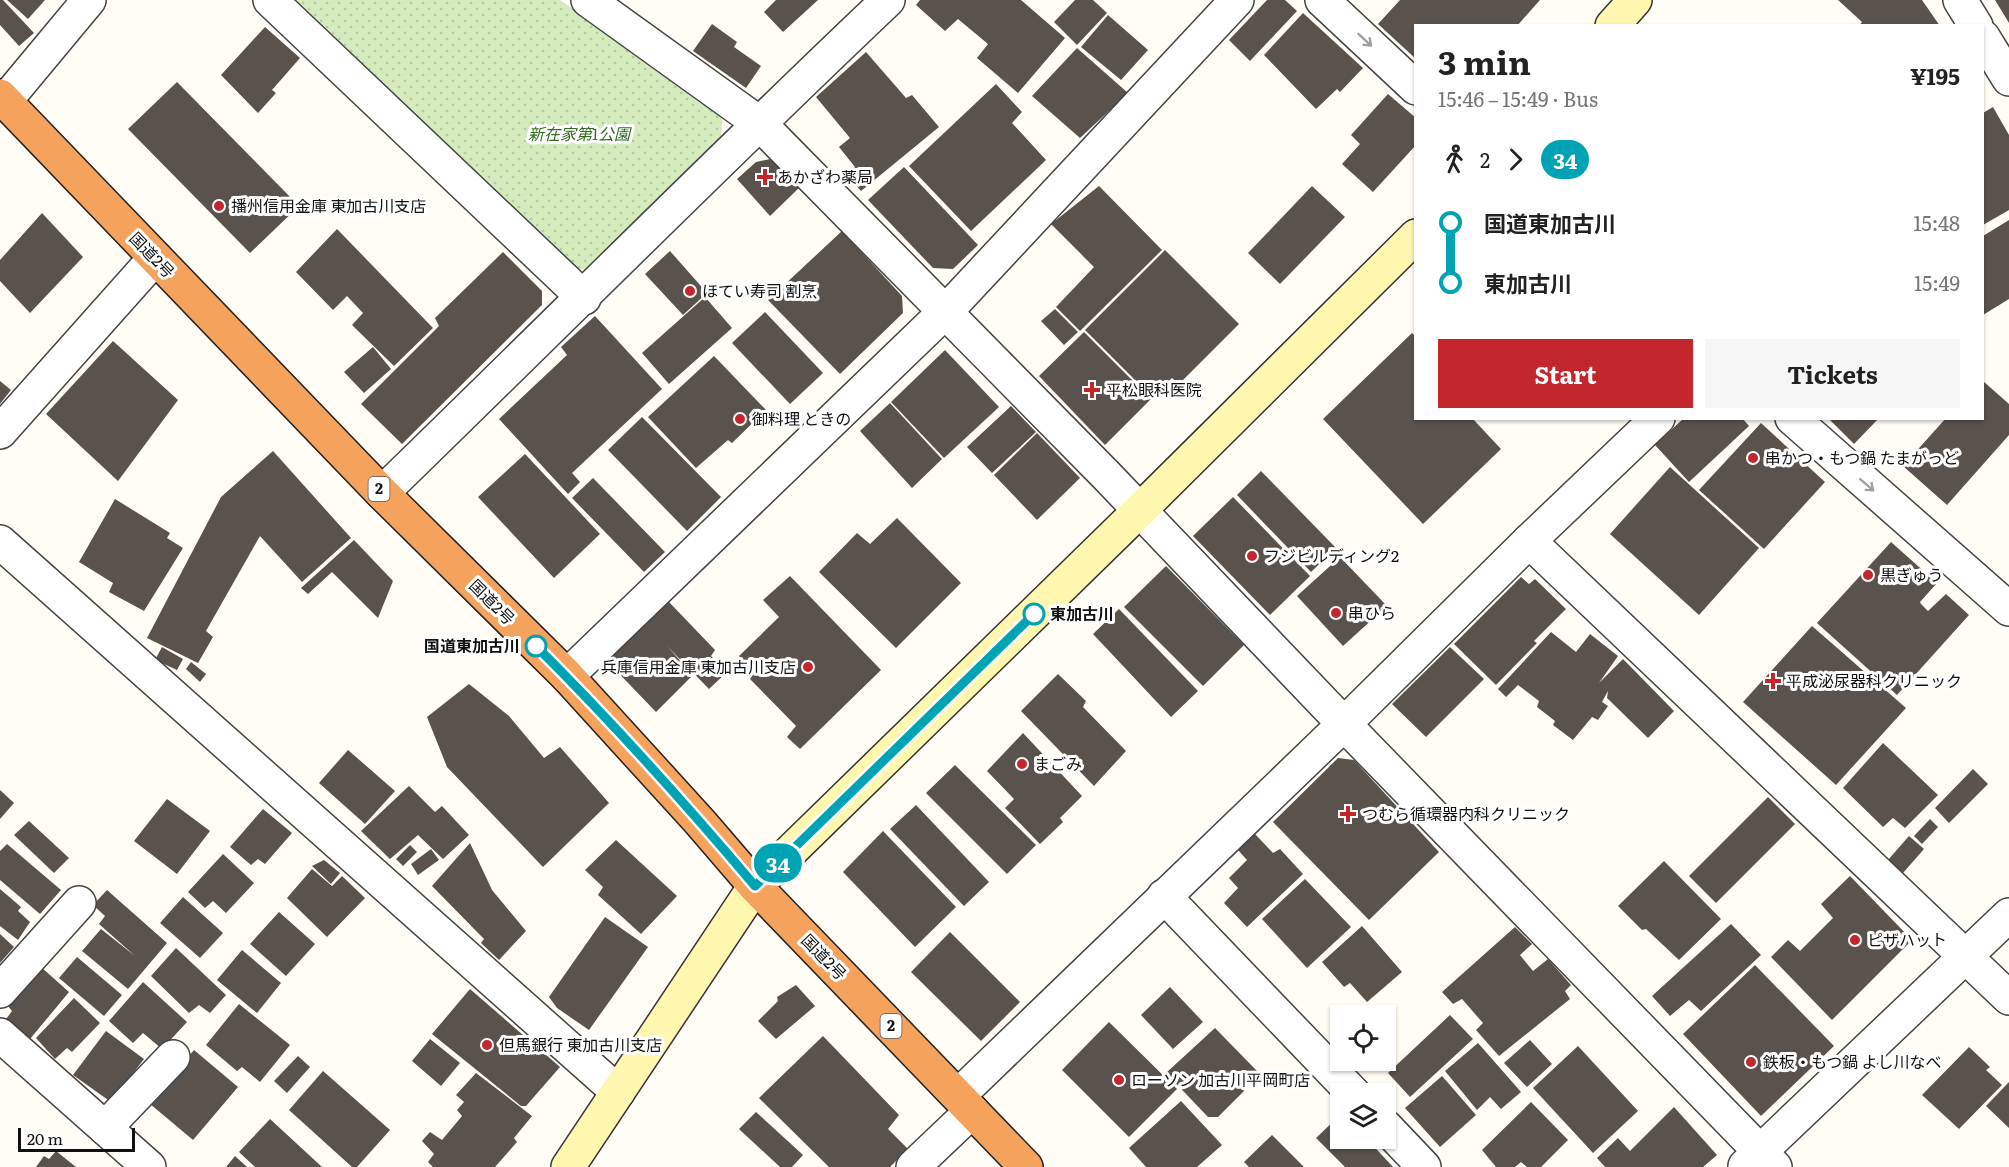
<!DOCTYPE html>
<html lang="en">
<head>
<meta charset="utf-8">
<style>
  body { margin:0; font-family:Literata,"Noto Sans JP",serif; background:#f6f6f6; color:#222; height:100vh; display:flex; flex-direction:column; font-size:22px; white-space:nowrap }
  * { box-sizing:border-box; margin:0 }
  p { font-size:20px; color:#767676 }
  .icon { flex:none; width:33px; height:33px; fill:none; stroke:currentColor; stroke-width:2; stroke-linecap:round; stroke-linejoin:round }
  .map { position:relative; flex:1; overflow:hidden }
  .panel { position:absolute; left:1414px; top:24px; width:570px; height:396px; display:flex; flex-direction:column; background:#fff; border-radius:0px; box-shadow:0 2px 4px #0004 }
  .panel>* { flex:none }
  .badge { padding:0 12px; border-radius:20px; font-size:21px; line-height:39px }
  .buttons { position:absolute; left:1330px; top:1005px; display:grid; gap:12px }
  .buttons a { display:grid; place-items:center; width:66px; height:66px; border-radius:0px; background:#fff; box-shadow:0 2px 4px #0004; font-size:30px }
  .scale { position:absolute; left:18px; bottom:15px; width:117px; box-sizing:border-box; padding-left:6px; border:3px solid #111; border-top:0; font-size:16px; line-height:21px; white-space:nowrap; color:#111; -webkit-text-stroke:4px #fff; paint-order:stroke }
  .map>.badge { position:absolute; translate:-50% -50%; box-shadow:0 0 0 3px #fff }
  .legs { display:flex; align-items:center; gap:9px; height:66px; padding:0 24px; font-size:20px }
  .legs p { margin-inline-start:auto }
  .head { display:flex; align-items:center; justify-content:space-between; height:102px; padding:0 24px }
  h1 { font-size:33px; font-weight:700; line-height:45px }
  .primary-button { display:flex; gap:12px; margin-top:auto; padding:12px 24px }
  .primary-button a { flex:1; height:69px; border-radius:0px; background:#c4262e; color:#fff; font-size:24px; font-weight:700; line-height:69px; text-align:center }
  .primary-button a+a { background:#f6f6f6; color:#222 }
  ul { padding:0 24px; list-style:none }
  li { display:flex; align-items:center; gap:21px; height:60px; font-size:22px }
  li i { display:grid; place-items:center; width:9px; height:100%; margin:0 8px; background:currentColor }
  li i::after { content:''; width:15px; height:15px; margin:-8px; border:4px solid; border-radius:50%; background:#fff }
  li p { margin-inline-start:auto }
  li:first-child i { background:linear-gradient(#0000 50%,currentColor 0) }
  li:last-child i { background:linear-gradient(currentColor 50%,#0000 0) }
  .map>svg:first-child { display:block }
  .park { fill:url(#park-dots) }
  .building { fill:#5a524d }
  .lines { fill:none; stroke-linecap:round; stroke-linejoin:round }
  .street-casing { stroke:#444; stroke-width:36 }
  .secondary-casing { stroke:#333; stroke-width:36 }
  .highway-casing { stroke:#222; stroke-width:36 }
  .street { stroke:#fff; stroke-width:33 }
  .secondary { stroke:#fff6b0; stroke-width:33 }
  .highway { stroke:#f5a25d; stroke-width:33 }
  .oneway { stroke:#a0a0a0 }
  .line-1-casing { stroke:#fff; stroke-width:14 }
  .line-1 { stroke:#00a3b4; stroke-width:9 }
  .poi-dot { fill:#c4262e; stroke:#fff; stroke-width:2 }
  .stop-1-dot { fill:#fff; stroke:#00a3b4; stroke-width:3 }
  .labels { text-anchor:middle; stroke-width:6; stroke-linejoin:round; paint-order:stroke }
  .shield { fill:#fff; stroke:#585858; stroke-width:1.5 }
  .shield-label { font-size:15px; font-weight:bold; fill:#111 }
  .park-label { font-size:16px; font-style:italic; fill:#2f6b1f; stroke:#fff }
  .poi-label { font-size:16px; fill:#111; stroke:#fff; text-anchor:start }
  .street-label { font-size:16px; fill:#111; stroke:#fff }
  .stop-label { font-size:16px; font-weight:bold; fill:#111; stroke:#fff; text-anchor:start }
</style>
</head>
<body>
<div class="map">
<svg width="2009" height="1167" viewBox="0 0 2009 1167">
  <defs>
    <pattern id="park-dots" width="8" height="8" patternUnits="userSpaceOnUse" patternTransform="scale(1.5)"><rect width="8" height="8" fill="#d5ebbd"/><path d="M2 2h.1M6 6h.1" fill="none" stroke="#b6c8a1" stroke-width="1.8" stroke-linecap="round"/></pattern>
  </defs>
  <rect width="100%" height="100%" fill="#fffdf5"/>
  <path class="park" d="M297 0H560L723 114 721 136 597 270 577 269Z"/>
  <g class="building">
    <path d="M0 0H3L34 33 19 46 0 25Z"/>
    <path d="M7 0H45L28 19Z"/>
    <path d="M776 0H818L783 32 764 12Z"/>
    <path d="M920 0H1021L1065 38 1018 93 977 58 988 44 958 19 945 31 916 5Z"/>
    <path d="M1075 0H1093L1107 13 1077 45 1054 22Z"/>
    <path d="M1267 0H1285L1297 11 1250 61 1229 40Z"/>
    <path d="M1400 0H1540L1517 26H1416V59L1378 24Z"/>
    <path d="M1838 0H1922L1940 26H1859L1862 22Z"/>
    <path d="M1995 0H2009V23Z"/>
    <path d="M1303 13 1363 68 1340 92 1337 89 1316 109 1264 55Z"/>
    <path d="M1108 15 1148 50 1121 80 1081 47Z"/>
    <path d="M712 24 737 42 734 47 761 66 746 88 693 51Z"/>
    <path d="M265 27 300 58 272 90 276 93 258 113 221 75Z"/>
    <path d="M1077 48 1128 93 1080 138 1032 96Z"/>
    <path d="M866 52 906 98 912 95 939 127 861 191 847 175 855 167 839 147 850 138 816 97Z"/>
    <path d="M177 82 299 206 250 253 128 129Z"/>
    <path d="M996 84 1022 112 1012 123 1046 160 971 231 909 166Z"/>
    <path d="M1388 94 1416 118V145L1373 192 1342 164 1360 144 1351 135Z"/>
    <path d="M1993 107 2009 135V210L1983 225V113Z"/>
    <path d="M775 158 801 186 770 216 737 179 756 162Z"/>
    <path d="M904 167 978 245 953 269 933 268 868 200Z"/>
    <path d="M1099 186 1162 250 1080 331 1056 307 1094 267 1051 224Z"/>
    <path d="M1312 186 1345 217 1280 284 1248 253Z"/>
    <path d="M42 213 83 257 30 313 0 281V260Z"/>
    <path d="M2009 220V299L1983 315V236Z"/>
    <path d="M337 229 433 328 394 366 352 325 363 313 347 296 333 310 296 272Z"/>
    <path d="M842 231 902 296 903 313 840 374 768 300Z"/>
    <path d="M1165 250 1239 324 1179 384 1172 378 1152 397 1085 330Z"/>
    <path d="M670 251 707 293 683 315 645 274Z"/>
    <path d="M503 252 542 291V305L402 444 361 404 439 326 435 318Z"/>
    <path d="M705 297 732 328 669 384 642 353Z"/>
    <path d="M1055 309 1078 332 1064 345 1041 321Z"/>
    <path d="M765 312 823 373 790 404 732 343Z"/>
    <path d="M595 316 662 389 572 473 580 482 568 494 499 419 567 355 561 347Z"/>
    <path d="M1084 332 1151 399 1105 445 1039 376Z"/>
    <path d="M1412 333 1416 337V418H1472L1501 449 1423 524 1323 419Z"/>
    <path d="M113 341 178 400 118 481 46 414Z"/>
    <path d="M373 347 391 369 364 393 344 372Z"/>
    <path d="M945 350 999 407 944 458 891 402Z"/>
    <path d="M714 356 766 410 732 443 728 440 696 468 648 417Z"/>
    <path d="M0 381 11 390 0 404Z"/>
    <path d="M1983 381 2009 404V435L1947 505 1903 466 1946 418H1983Z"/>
    <path d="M890 403 942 459 912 488 860 431Z"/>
    <path d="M1011 406 1036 432 992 473 967 447Z"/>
    <path d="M642 417 721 497 687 531 608 450Z"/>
    <path d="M1684 418H1742L1749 426 1689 482 1655 445Z"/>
    <path d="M1828 418H1879L1854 444Z"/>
    <path d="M1761 423 1825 482 1764 549 1699 490Z"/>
    <path d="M1037 433 1080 478 1037 520 994 475Z"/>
    <path d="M273 451 351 538 302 582 260 536 206 631 213 637 198 663 147 638 221 497Z"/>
    <path d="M525 454 600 534 554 578 478 497Z"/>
    <path d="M1670 467 1759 548 1699 615 1610 534Z"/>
    <path d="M1261 471 1336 548 1311 572 1237 495Z"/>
    <path d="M593 478 665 552 644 572 572 498Z"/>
    <path d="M1233 497 1310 576 1270 615 1193 536Z"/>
    <path d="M115 499 170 533 167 538 183 548 144 611 109 592 113 583 79 562Z"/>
    <path d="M897 518 961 583 896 648 819 572 857 533 870 544Z"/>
    <path d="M354 540 393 581 378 618 332 572 308 594 301 588Z"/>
    <path d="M1891 542 1937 583 1920 602 1921 604 1928 611 1946 594 1969 615 1897 695 1817 623Z"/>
    <path d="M1340 557 1387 606 1343 646 1297 596Z"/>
    <path d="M1166 566 1244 645 1203 686 1124 607Z"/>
    <path d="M790 576 881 670 800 749 787 737 796 726 750 679 755 672 739 656 779 617 763 600Z"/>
    <path d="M1521 577 1529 584 1535 579 1566 609 1534 641 1537 643 1496 685 1454 644Z"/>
    <path d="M669 602 715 650 711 656 727 672 709 689 667 646 693 675 656 712 607 661Z"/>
    <path d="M1119 609 1198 691 1171 717 1093 634Z"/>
    <path d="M1812 626 1906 708 1836 785 1743 702Z"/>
    <path d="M1551 632 1576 652 1590 634 1618 656 1599 683 1623 659 1674 711 1648 738 1607 698 1608 691 1602 702 1608 706 1598 720 1592 717 1573 740 1553 725 1555 721 1537 707 1539 701 1518 685 1506 697 1498 689Z"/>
    <path d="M162 647 183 659 177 670 155 660Z"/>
    <path d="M1450 647 1484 679 1426 737 1392 704Z"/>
    <path d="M191 662 206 674 200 682 186 669Z"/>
    <path d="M1058 674 1086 701 1083 707 1126 751 1094 786 1021 711Z"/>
    <path d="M469 684 509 716 544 758 560 747 609 803 543 867 447 767 427 717Z"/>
    <path d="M1023 733 1082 796 1060 818 1063 822 1040 844 1005 808 1014 799 987 771Z"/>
    <path d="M1883 743 1938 795 1905 828 1893 818 1883 827 1843 788Z"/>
    <path d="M348 750 395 791 365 824 319 783Z"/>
    <path d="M1338 758 1354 760 1439 852 1369 920 1273 822Z"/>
    <path d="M955 765 1036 845 1007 874 926 793Z"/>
    <path d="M1973 769 1988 784 1949 823 1935 808Z"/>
    <path d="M409 786 435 812 442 806 469 835 443 859 418 835 390 859 361 831Z"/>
    <path d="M0 790 14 803 0 819Z"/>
    <path d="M1768 797 1795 824 1716 903 1689 876Z"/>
    <path d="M167 799 210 831 177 874 134 841Z"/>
    <path d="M916 805 989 882 964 906 890 829Z"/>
    <path d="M263 809 292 833 265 864 258 859 251 865 230 847Z"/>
    <path d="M1930 819 1938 827 1922 844 1914 836Z"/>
    <path d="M29 821 69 858 54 873 14 835Z"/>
    <path d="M883 831 956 907 915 947 843 872Z"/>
    <path d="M1255 834 1273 853 1280 849 1303 874 1247 927 1224 903 1238 888 1229 878 1247 860 1238 850Z"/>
    <path d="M1909 836 1924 849 1903 873 1888 860Z"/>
    <path d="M616 840 677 896 641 934 598 895 603 887 585 870Z"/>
    <path d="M470 843 492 890 526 931 499 960 481 943 484 939 432 886Z"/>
    <path d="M7 844 61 890 40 914 0 880V851Z"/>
    <path d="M410 845 417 852 403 866 396 859Z"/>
    <path d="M431 849 439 860 418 875 411 864Z"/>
    <path d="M223 854 254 883 226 913 213 901 205 908 188 892Z"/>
    <path d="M324 860 340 873 331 884 312 866Z"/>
    <path d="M1664 861 1721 919 1679 960 1646 929 1642 930 1618 906Z"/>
    <path d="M312 869 332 886 342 876 365 898 327 937 287 898Z"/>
    <path d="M1850 876 1912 940 1832 1020 1771 957 1788 940 1800 951 1833 918 1821 904Z"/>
    <path d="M1305 879 1351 927 1307 968 1262 919Z"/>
    <path d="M0 889 21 907 18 911 30 922 18 940 0 926Z"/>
    <path d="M107 890 167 943 128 989 82 951 101 929 135 956 99 924 105 916 93 905Z"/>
    <path d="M183 897 223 933 200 958 160 923Z"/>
    <path d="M279 912 315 944 286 976 250 944Z"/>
    <path d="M605 917 648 947 589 1030 557 1008 549 997Z"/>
    <path d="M1731 924 1761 955 1701 1011 1689 1000 1670 1016 1652 996Z"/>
    <path d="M1362 926 1402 972 1367 1002 1350 983 1344 987 1322 962Z"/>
    <path d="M1515 927 1532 944 1520 955 1533 971 1548 959 1571 985 1565 991 1570 999 1499 1056 1476 1030 1483 1023 1462 999 1453 1004 1442 992Z"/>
    <path d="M950 932 1020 1002 981 1041 911 972Z"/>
    <path d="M0 934 14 947 0 963Z"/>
    <path d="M176 948 226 995 210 1013 199 1005 189 1013 151 976Z"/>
    <path d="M242 950 281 983 257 1013 217 980Z"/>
    <path d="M77 957 122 995 104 1016 59 978Z"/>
    <path d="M1755 965 1834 1046 1761 1116 1683 1034Z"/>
    <path d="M41 967 69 992 30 1039 6 1019 12 1011 7 1005Z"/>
    <path d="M143 982 187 1022 162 1049 143 1033 133 1043 109 1021Z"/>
    <path d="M796 985 815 1006 776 1039 758 1021 778 1001 777 997Z"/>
    <path d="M1170 987 1203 1022 1173 1049 1141 1015Z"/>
    <path d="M470 989 560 1067 526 1106H521L432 1034Z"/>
    <path d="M74 998 100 1023 72 1052 67 1048 55 1059 36 1038Z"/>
    <path d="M239 1004 290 1045 260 1082 242 1067 237 1071 206 1045Z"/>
    <path d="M1450 1015 1473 1039 1410 1097 1388 1073Z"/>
    <path d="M1109 1022 1177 1089 1129 1137 1062 1070Z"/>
    <path d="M1215 1028 1257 1071 1242 1086 1244 1091 1218 1117H1208L1166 1073Z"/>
    <path d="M106 1031 144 1059 111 1102 73 1075Z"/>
    <path d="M823 1036 899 1115 888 1129 908 1149 890 1167H829L759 1098Z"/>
    <path d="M430 1039 460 1063 441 1086 412 1061Z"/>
    <path d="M1530 1040 1552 1064 1527 1087 1504 1063Z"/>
    <path d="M1478 1043 1521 1092 1501 1109 1490 1097 1477 1110 1445 1071Z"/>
    <path d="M1578 1046 1638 1111 1593 1153 1533 1088Z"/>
    <path d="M1969 1047 1990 1067 1986 1070 2002 1085 1959 1129 1922 1095Z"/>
    <path d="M194 1050 238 1087 193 1140 149 1103Z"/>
    <path d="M298 1056 310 1067 287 1093 274 1081Z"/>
    <path d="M323 1071 390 1130 357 1167H352L289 1110Z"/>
    <path d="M476 1073 532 1116 514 1138 517 1142 495 1167H433L428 1162 434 1154 422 1141 430 1132 442 1140 462 1116 457 1110 464 1102 456 1095Z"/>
    <path d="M1442 1076 1476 1115 1440 1147 1405 1108Z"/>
    <path d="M2009 1082V1128L1986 1106Z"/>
    <path d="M1181 1101 1222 1145 1197 1167H1146L1129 1148Z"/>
    <path d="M1531 1102 1568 1140 1541 1167H1527L1521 1162 1515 1167H1496L1482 1150Z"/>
    <path d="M1674 1107 1717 1155 1703 1167H1605L1597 1158 1618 1138 1630 1151Z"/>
    <path d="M756 1112 803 1155 792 1167H780L739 1129Z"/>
    <path d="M1341 1114V1138H1366L1393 1167H1345L1316 1138Z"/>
    <path d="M270 1119 322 1167H255L239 1152Z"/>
    <path d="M1272 1135 1304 1167H1249L1244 1162Z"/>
    <path d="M56 1151 76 1167H36L44 1156 49 1159Z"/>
    <path d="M235 1156 247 1167H226Z"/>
  </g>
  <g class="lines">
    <defs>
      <g id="street">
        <path d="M270 0 584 298"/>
        <path d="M588 0 759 123 1106 475 1344 724 1775 1167"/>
        <path d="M1322 0 1416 88"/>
        <path d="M1960 0 1976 26"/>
        <path d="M1983 37 2009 79"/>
        <path d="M5 101 89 0"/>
        <path d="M1792 418 2009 609"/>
        <path d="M0 432 155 258"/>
        <path d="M382 493C551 329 717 162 888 0"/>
        <path d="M1529 541 2009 998"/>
        <path d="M0 542 618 1092"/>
        <path d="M567 676 951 306 1237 0"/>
        <path d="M1164 896 1354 1094"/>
        <path d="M0 991 79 903"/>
        <path d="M0 1035 149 1167"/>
        <path d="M959 1095 1344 724 1529 541 1658 418"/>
        <path d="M1386 1127 1424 1167"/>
        <path d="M105 1128 173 1057"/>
        <path d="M1745 1166 2009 915"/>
        <path d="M913 1167 972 1111"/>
      </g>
      <g id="secondary">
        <path d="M1612 26 1635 0"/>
        <path d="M568 1167 755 886 1140 510 1416 236"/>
      </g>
      <path id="highway" d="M0 96 382 493 567 676 700 822 755 886 1026 1167"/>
    </defs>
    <use href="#street" class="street-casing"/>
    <use href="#secondary" class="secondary-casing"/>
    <use href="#highway" class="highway-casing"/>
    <use href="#street" class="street"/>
    <use href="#secondary" class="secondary"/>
    <use href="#highway" class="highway"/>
  </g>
  <defs><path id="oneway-shaft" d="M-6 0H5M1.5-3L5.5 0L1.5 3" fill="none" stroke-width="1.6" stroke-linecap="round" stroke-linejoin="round" transform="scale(1.5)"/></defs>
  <g class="oneway">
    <use href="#oneway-shaft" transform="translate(1365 40) rotate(43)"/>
    <use href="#oneway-shaft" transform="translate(1867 485) rotate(41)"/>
  </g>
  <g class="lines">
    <defs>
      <path id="line-1" d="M536 646C612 722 685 803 755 886L1034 614"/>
    </defs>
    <use href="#line-1" class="line-1-casing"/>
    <use href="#line-1" class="line-1"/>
  </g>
  <g class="poi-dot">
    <path d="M762 168h6v6h6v6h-6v6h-6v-6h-6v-6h6z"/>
    <circle cx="219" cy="206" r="6"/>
    <circle cx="690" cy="291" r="6"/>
    <path d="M1089 381h6v6h6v6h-6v6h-6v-6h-6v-6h6z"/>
    <circle cx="740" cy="419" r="6"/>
    <circle cx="1753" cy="458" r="6"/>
    <circle cx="1252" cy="556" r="6"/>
    <circle cx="1868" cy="575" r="6"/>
    <circle cx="1336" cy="613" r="6"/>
    <circle cx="808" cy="667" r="6"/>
    <path d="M1770 672h6v6h6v6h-6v6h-6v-6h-6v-6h6z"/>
    <circle cx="1022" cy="764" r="6"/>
    <path d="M1345 805h6v6h6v6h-6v6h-6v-6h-6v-6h6z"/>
    <circle cx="1855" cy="940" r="6"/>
    <circle cx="487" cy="1045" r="6"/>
    <circle cx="1751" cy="1062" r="6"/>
    <circle cx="1119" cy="1080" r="6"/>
  </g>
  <g class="stop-1-dot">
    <circle cx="1034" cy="614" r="10"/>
    <circle cx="536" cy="646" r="10"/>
  </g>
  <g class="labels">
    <g class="shield">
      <rect x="368.5" y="477" width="21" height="24" rx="4.5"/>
      <rect x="880.5" y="1014" width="21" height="24" rx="4.5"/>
    </g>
    <g class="shield-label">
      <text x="379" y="494">2</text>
      <text x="891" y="1031">2</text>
    </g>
    <g class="park-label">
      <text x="579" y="140">新在家第1公園</text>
    </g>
    <g class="poi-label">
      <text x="777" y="183">あかざわ薬局</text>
      <text x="231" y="212">播州信用金庫 東加古川支店</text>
      <text x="702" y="297">ほてい寿司 割烹</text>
      <text x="1106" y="396">平松眼科医院</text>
      <text x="752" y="425">御料理 ときの</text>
      <text x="1765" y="464">串かつ・もつ鍋 たまがっど</text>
      <text x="1264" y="562">フジビルディング2</text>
      <text x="1880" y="581">黒ぎゅう</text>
      <text x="1348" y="619">串ひら</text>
      <text x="796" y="673" text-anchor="end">兵庫信用金庫 東加古川支店</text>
      <text x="1786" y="687">平成泌尿器科クリニック</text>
      <text x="1034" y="770">まごみ</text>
      <text x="1362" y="820">つむら循環器内科クリニック</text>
      <text x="1867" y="946">ピザハット</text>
      <text x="499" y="1051">但馬銀行 東加古川支店</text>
      <text x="1763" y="1068">鉄板・もつ鍋 よし川なべ</text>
      <text x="1131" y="1086">ローソン 加古川平岡町店</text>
    </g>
    <g class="street-label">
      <text transform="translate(152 255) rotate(46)" y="6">国道2号</text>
      <text transform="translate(492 602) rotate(45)" y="6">国道2号</text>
      <text transform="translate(824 957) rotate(46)" y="6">国道2号</text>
    </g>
    <g class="stop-label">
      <text x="1050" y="620">東加古川</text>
      <text x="520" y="652" text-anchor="end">国道東加古川</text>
    </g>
  </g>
</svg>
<div class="buttons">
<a><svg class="icon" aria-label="locate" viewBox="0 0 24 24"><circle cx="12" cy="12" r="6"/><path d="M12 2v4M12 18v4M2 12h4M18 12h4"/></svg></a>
<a><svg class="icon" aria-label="layers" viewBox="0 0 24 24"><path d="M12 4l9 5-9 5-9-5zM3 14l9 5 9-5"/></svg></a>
</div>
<div class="scale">20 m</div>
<b class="badge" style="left:778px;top:863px;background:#00a3b4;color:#fff">34</b>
<section class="panel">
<div class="head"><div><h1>3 min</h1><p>15:46 – 15:49 · Bus</p></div><b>¥195</b></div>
<div class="legs"><svg class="icon" aria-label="walk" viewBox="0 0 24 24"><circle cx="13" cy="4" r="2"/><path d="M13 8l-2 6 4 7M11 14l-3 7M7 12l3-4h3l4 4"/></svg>2<svg class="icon" aria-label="forward" viewBox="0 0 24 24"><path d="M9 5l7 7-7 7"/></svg><b class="badge" style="background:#00a3b4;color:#fff">34</b></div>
<ul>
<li><i style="color:#00a3b4"></i><b>国道東加古川</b><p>15:48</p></li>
<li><i style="color:#00a3b4"></i><b>東加古川</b><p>15:49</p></li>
</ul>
<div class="primary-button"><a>Start</a><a>Tickets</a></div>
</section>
</div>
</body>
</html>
